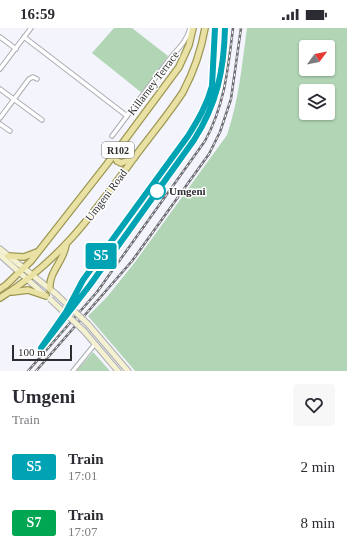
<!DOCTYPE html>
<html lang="en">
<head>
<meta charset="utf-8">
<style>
  body { margin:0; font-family:Georgia,serif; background:#f7f7f7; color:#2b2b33; height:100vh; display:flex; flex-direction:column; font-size:15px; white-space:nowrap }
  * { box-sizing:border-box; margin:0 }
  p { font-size:13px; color:#7c7c81 }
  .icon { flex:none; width:22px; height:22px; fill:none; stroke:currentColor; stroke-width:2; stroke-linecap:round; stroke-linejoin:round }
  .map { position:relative; height:343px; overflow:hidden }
  .side { display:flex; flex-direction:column; background:#fff; flex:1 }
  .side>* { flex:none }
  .badge { padding:0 8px; border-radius:3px; font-size:14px; line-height:26px }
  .needle { width:26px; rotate:58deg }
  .buttons { position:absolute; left:299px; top:12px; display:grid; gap:8px }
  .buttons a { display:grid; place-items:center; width:36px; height:36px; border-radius:4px; background:#fff; box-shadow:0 1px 3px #0004; font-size:20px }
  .scale { position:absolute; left:12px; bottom:10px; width:60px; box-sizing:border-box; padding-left:4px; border:2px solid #2e2e31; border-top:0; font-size:11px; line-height:14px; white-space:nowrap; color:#2e2e31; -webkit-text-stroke:3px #fff; paint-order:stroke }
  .map>.badge { position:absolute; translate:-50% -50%; box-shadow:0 0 0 2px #fff }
  .round { display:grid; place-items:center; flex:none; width:42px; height:42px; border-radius:4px; background:#f7f7f7 }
  .head { display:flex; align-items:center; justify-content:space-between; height:68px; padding:0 12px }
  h1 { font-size:19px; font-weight:700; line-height:30px }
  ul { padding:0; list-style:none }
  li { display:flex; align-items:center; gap:12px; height:56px; padding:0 12px }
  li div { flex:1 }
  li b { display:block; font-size:15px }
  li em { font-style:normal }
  li .badge { min-width:44px; font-weight:700; text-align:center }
  .status { display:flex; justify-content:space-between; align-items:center; height:28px; padding:0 20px; background:#fff; direction:ltr }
  .status svg { height:11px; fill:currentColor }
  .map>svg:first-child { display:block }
  .green { fill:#b2d5b6; fill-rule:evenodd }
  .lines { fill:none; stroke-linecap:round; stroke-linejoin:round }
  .street-casing { stroke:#acadb4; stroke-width:5.5 }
  .secondary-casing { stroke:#acadb4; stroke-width:7 }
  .primary-casing { stroke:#9e9754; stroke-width:8 }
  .street { stroke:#fff; stroke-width:3.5 }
  .secondary { stroke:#f4f1d1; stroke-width:5 }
  .primary { stroke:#e9e2a4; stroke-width:5.5 }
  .rail-casing { stroke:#6d6d72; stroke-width:2.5 }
  .rail { stroke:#fff; stroke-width:1; stroke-dasharray:3; stroke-linecap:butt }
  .secondary-bridge-casing { stroke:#acadb4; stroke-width:7; stroke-linecap:butt }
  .secondary-bridge { stroke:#f4f1d1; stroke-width:5 }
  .line-casing { stroke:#fff; stroke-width:9 }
  .line { stroke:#00a3b4; stroke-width:6 }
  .stop-dot { fill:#fff; stroke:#00a3b4; stroke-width:2 }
  .labels { text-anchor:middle; stroke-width:3; stroke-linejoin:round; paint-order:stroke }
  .shield { fill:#fff; stroke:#6d6d6f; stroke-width:1 }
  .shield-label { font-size:10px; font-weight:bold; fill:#2e2e31 }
  .street-label { font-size:11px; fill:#2e2e31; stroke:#fff }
  .stop-label { font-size:11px; font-weight:bold; fill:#2e2e31; stroke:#fff; text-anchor:start }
</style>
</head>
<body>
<div class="status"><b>16:59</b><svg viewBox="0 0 49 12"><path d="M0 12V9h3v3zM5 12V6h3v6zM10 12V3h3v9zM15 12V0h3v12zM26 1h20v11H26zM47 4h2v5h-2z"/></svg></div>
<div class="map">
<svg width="347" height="343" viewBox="0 0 347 343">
  <rect width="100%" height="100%" fill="#f4f5fc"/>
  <g class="green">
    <path d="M114 0H132L168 28 142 65 92 25Z"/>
    <path d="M247 0H347V343H135L88 288 107 269 135 234 227 107C239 72 242 36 247 0ZM306 19H328V41H306ZM306 63H328V85H306Z"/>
    <path d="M93 324 110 343H76Z"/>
  </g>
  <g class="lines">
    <defs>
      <g id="street">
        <path d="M0 9 16 21"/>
        <path d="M24 9 127 88"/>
        <path d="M0 41 31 0"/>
        <path d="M0 61 42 92"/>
        <path d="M0 90 29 51 33 49 37 51"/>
        <path d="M0 96 10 103"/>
        <path d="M112 108C131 83 149 58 168 33 176 22 187 14 190 0"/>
        <path d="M73 343 95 316"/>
      </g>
      <g id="secondary">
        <path d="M0 221 56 266"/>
        <path d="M0 227 46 268"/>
        <path d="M88 296 128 343"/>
        <path d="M84 303 118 343"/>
      </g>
      <g id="primary">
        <path d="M114 126 117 133 121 135 134 130"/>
        <path d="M8 228 24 229 37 224"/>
        <path d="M0 261 6 257 31 233 107 136 179 39 189 17 193 0"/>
        <path d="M50 261C48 245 64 233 66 217"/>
        <path d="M12 264 28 262 46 268"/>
        <path d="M0 270C60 233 93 186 134 130 150 108 168 87 183 64 194 43 201 23 205 0"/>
      </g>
    </defs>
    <use href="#street" class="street-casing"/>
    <use href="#secondary" class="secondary-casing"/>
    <use href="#primary" class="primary-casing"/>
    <use href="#street" class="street"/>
    <use href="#secondary" class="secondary"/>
    <use href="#primary" class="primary"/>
    <defs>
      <g id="rail">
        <path d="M68 278 83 252 183 114 202 84 212 58 215 0"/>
        <path d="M42 320 102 239 203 98C219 68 224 35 225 0"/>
        <path d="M28 343 97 264 205 113C225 76 228 41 233 0"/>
        <path d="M36 343 132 233 209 126 220 104 231 71 241 0"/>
      </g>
    </defs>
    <use href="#rail" class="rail-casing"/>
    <use href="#rail" class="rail"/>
    <defs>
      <g id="secondary-bridge">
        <path d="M56 266 88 296"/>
        <path d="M50 271 84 303"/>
      </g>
    </defs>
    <use href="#secondary-bridge" class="secondary-bridge-casing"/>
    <use href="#secondary-bridge" class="secondary-bridge"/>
  </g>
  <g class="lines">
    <defs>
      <path id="line" d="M215 0 212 58C207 77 198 92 188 108L83 252 66 284 41 320 90 257 194 112C217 76 224 42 225 0"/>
    </defs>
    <use href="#line" class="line-casing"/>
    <use href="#line" class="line"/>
  </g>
  <circle class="stop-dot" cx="157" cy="163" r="8"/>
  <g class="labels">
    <rect class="shield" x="102" y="114" width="32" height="16" rx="3"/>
    <g class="shield-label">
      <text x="118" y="126">R102</text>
    </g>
    <g class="street-label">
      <text transform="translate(153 55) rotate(-53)" y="4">Killarney Terrace</text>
      <text transform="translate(106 167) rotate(-53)" y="4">Umgeni Road</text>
    </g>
    <g class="stop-label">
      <text x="169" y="167">Umgeni</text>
    </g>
  </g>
</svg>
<div class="buttons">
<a><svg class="needle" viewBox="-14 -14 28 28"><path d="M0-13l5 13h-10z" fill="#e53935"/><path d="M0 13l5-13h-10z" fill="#7c7c81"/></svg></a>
<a><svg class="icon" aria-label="layers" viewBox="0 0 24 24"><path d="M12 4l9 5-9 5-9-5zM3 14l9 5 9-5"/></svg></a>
</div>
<div class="scale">100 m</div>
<b class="badge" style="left:101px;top:228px;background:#00a3b4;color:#fff">S5</b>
</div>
<section class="side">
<div class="head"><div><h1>Umgeni</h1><p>Train</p></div><a class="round"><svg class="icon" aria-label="heart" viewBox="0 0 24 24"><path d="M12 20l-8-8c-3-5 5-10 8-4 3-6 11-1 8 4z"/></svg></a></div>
<ul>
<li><span class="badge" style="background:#00a3b4;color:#fff">S5</span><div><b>Train</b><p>17:01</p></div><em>2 min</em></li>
<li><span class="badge" style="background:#00a651;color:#fff">S7</span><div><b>Train</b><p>17:07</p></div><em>8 min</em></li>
</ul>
</section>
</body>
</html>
